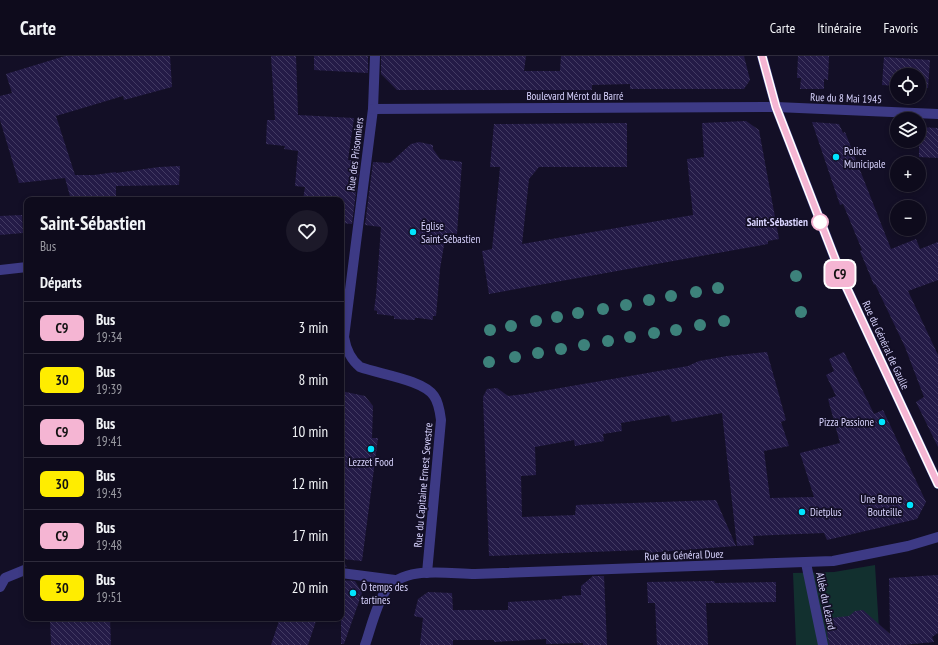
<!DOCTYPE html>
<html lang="fr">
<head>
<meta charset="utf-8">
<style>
  body { margin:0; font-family:"PT Sans Narrow",sans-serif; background:#1c1929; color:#f1f3f6; height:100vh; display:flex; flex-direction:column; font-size:15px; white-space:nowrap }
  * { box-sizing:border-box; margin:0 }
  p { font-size:13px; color:#9b9ba3 }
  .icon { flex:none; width:22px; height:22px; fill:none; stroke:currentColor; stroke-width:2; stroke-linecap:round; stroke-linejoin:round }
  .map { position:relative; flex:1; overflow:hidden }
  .drawer { position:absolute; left:24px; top:141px; width:320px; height:424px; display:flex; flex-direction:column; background:#0e0b1c; border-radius:8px; box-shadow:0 2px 6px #0003,0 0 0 1px #2e2b3b }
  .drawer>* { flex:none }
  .badge { padding:0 8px; border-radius:6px; font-size:14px; line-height:26px }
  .fabs { position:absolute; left:890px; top:12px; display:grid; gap:8px }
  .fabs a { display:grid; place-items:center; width:36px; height:36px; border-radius:50%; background:#0e0b1c; box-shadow:0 2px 6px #0003,0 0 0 1px #2e2b3b; font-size:20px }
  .map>.badge { position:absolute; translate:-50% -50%; box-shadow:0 0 0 2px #fff }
  h2 { padding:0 16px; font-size:15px; line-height:36px }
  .round { display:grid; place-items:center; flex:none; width:42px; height:42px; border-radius:21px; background:#1c1929 }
  .summary { display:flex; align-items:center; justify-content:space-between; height:68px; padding:0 16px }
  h1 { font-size:19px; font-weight:700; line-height:30px }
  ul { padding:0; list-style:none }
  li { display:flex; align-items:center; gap:12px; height:52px; padding:0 16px; border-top:1px solid #2e2b3b }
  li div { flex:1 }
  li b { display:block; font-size:15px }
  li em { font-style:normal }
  li .badge { min-width:44px; font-weight:700; text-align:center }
  header { display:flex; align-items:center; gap:24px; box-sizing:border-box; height:56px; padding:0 20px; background:#0e0b1c; border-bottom:1px solid #2e2b3b }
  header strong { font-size:19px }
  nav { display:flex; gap:22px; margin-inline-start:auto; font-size:14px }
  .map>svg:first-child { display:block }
  .grass { fill:#12302f }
  .building { fill:url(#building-back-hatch) }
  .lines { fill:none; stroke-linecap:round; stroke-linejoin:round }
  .minor { stroke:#3d3a85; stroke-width:10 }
  .tree { fill:#3d827b }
  .line-casing { stroke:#fff; stroke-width:9 }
  .line { stroke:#f5b5d3; stroke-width:6 }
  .poi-dot { fill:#00e5ff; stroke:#130f26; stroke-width:1.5 }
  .stop-dot { fill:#fff; stroke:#f5b5d3; stroke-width:2 }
  .labels { text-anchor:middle; stroke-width:3.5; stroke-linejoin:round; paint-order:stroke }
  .street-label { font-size:11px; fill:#d9d4ff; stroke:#130f26 }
  .poi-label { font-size:11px; fill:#d9d4ff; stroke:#130f26; text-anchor:start }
  .stop-label { font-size:11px; font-weight:bold; fill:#d9d4ff; stroke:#130f26; text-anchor:end }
</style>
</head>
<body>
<header>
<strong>Carte</strong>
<nav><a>Carte</a><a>Itinéraire</a><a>Favoris</a></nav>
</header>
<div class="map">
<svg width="938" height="589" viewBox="0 0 938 589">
  <defs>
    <pattern id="building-back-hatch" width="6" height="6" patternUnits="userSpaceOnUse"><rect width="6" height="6" fill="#241b47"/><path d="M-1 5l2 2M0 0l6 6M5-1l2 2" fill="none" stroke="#433b63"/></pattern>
  </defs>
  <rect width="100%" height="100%" fill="#130f26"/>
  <path class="grass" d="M875 509 880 589H796L793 517 834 516Z"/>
  <g class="building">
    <path d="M65 0H170L172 31 124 44 123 40 56 60 75 119H94L116 116V117L159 111 180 110 179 129 116 130V144H71L65 122 19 127 0 64V40L12 37 6 18Z"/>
    <path d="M271 0H296L298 59 354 62 348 104 360 105 352 168 341 167V144H303L305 131 295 130 298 95 284 93 285 90 266 88 267 64H275Z"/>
    <path d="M314 0H368V17L314 14Z"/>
    <path d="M381 0H526L524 15H560L561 0H744L750 24 744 33H630V28L592 29V34H397L381 18Z"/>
    <path d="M798 0H829L828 24 824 23V33H800L801 22H797Z"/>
    <path d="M884 1 930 4 928 32H919V19H897V30L882 29Z"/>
    <path d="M746 65 759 74 779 183 768 185V188L489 238 482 195 492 193 497 144 500 111H490L494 68 627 67V111H539L529 123 522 188 693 159 687 103 704 101 702 67Z"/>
    <path d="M812 66 839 68 843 77 845 76 891 193 916 183 920 193 938 186V224L908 235 938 299V391L916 346 924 341 905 291 875 228 874 229 860 195 862 194 843 148 840 149Z"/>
    <path d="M919 71 938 72V102L919 101Z"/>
    <path d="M419 86 433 89V93L440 103 462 106 457 178 446 177 440 213 436 260H433V264L418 262H415V264L394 263V260L377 258V255L374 254 376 240 381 171 365 169 373 106 390 107 411 88Z"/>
    <path d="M22 159 23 177 0 179V160Z"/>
    <path d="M767 296 786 364 781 366 789 390 764 395 770 442 814 441 800 397 840 387 828 343 836 340 826 319 834 315 829 303 844 296 874 358 883 354 926 446 917 463 827 484 824 477 753 480 754 489 737 490 722 357 672 366 669 359 621 367 622 375 603 378 604 385 575 390 574 384 535 391 536 419 521 420 522 461 575 459 576 449 716 444 736 490 646 497V494H643L489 500 483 341 487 333 497 332 508 340 525 338 688 310 699 305 727 300Z"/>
    <path d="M341 335 365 340 373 350 372 382H378L362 505 342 503 347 511H341Z"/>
    <path d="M938 519V577L932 581 934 586 903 589H829L826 572 832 571 831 562 849 560 855 555 863 554 890 578 889 522Z"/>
    <path d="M593 520H604L607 589H583V587L546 588V583L494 586V584H453V589H420L423 562 414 560 418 543 428 536 452 537 453 554H508V546L562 543V540L581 539V530Z"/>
    <path d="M341 524 355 525 362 537 344 588H341Z"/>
    <path d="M714 525 715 527 776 526V546L706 547 708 589H657L655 547H648L647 526Z"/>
    <path d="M50 562H110L111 589H51Z"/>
    <path d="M280 562H317L308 589H271Z"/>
  </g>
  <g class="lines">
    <g class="minor">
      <path d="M375 0 373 53 344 281C346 293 350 303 360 311 379 318 424 324 434 340 439 347 440 356 441 364L427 517"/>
      <path d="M762 0 776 51 844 226 938 428"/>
      <path d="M373 53 776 51 938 58"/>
      <path d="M0 214 27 211"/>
      <path d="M806 507 823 589"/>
      <path d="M341 517 395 524"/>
      <path d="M0 531 5 522 27 513"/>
      <path d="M365 589C371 572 376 549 386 534 404 509 448 518 475 518L833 505 908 490 938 481"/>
    </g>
  </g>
  <g class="tree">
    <circle cx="796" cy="220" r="6"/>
    <circle cx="718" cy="232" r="6"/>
    <circle cx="696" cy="236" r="6"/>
    <circle cx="671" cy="240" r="6"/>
    <circle cx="649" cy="244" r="6"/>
    <circle cx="626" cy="249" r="6"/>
    <circle cx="603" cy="253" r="6"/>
    <circle cx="801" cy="256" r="6"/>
    <circle cx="578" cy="257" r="6"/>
    <circle cx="557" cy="261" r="6"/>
    <circle cx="536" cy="265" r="6"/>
    <circle cx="724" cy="265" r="6"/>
    <circle cx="700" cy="269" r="6"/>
    <circle cx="511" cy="270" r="6"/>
    <circle cx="490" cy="274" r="6"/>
    <circle cx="676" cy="274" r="6"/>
    <circle cx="654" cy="277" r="6"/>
    <circle cx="630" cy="281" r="6"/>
    <circle cx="608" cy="285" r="6"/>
    <circle cx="584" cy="289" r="6"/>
    <circle cx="561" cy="293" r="6"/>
    <circle cx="538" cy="297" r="6"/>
    <circle cx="515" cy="301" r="6"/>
    <circle cx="489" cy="306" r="6"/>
  </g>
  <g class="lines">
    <defs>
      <path id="line" d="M762 0 776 51 844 226 938 428"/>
    </defs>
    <use href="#line" class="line-casing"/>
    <use href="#line" class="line"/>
  </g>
  <g class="poi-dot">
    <circle cx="836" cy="101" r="4"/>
    <circle cx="413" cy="176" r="4"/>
    <circle cx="882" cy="366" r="4"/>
    <circle cx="371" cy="393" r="4"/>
    <circle cx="910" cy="449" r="4"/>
    <circle cx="802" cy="456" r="4"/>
    <circle cx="353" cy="537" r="4"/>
  </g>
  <circle class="stop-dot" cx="820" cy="166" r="8"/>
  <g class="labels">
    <g class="street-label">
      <text x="575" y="44">Boulevard Mérot du Barré</text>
      <text transform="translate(846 42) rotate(2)" y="4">Rue du 8 Mai 1945</text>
      <text transform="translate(355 98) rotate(-83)" y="4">Rue des Prisonniers</text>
      <text transform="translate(886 289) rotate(65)" y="4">Rue du Général de Gaulle</text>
      <text transform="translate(423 429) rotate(-85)" y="4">Rue du Capitaine Ernest Sevestre</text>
      <text transform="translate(684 499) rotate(-2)" y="4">Rue du Général Duez</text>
      <text transform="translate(826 545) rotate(78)" y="4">Allée du Lézard</text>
    </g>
    <g class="poi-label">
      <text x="844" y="99">Police<tspan x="844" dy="13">Municipale</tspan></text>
      <text x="421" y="174">Église<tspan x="421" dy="13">Saint-Sébastien</tspan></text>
      <text x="874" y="370" text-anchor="end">Pizza Passione</text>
      <text x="371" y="410" text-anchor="middle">Lezzet Food</text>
      <text x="902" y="447" text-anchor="end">Une Bonne<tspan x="902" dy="13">Bouteille</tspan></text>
      <text x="810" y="460">Dietplus</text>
      <text x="361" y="535">Ô temps des<tspan x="361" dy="13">tartines</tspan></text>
    </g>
    <g class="stop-label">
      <text x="808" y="170">Saint-Sébastien</text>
    </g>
  </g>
</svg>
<div class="fabs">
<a><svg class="icon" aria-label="locate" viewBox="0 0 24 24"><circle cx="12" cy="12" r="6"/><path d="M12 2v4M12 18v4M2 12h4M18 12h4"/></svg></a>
<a><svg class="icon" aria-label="layers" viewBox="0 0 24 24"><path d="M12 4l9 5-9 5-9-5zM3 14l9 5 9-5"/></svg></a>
<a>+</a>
<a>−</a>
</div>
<b class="badge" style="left:840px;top:218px;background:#f5b5d3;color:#111">C9</b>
<section class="drawer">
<div class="summary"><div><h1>Saint-Sébastien</h1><p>Bus</p></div><a class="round"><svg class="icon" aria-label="heart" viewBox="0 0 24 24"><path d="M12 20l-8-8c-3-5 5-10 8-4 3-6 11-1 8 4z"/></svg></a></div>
<h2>Départs</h2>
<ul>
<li><span class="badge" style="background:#f5b5d3;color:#111">C9</span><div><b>Bus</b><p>19:34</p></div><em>3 min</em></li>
<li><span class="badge" style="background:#ffed00;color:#111">30</span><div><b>Bus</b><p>19:39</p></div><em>8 min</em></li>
<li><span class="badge" style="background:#f5b5d3;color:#111">C9</span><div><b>Bus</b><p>19:41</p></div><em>10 min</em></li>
<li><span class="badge" style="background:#ffed00;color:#111">30</span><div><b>Bus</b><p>19:43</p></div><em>12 min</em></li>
<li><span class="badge" style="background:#f5b5d3;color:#111">C9</span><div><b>Bus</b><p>19:48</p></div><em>17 min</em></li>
<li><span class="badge" style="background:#ffed00;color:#111">30</span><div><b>Bus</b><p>19:51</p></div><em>20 min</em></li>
</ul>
</section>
</div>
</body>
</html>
